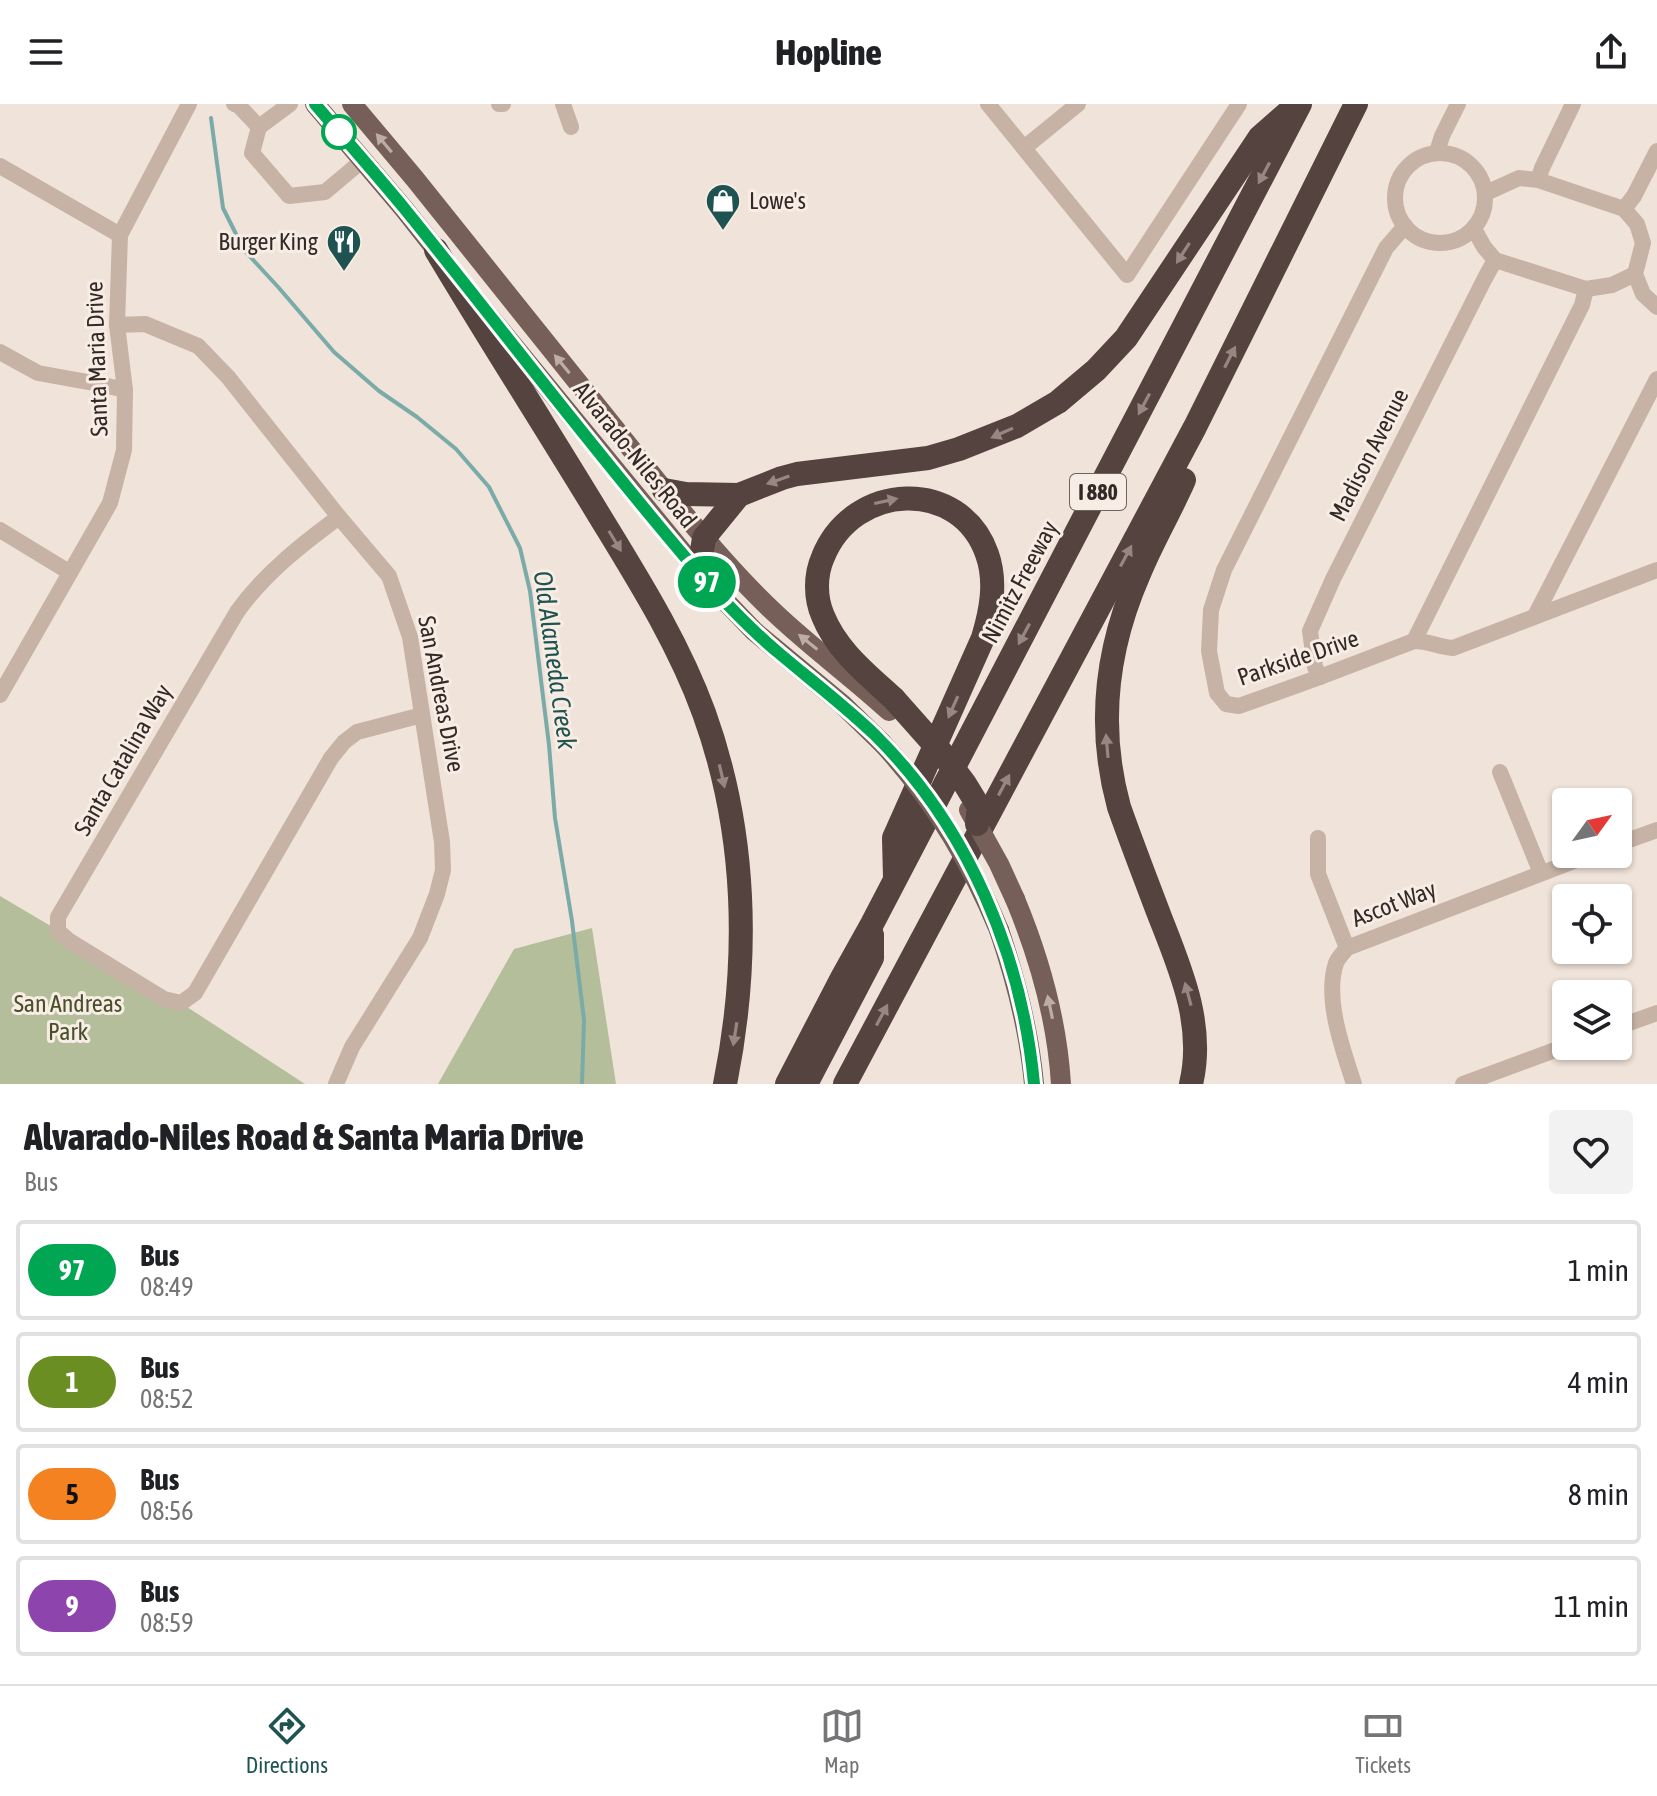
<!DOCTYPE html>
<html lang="en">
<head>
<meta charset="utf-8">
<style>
  body { margin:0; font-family:"Asap Condensed",sans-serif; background:#f2f2f2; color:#202124; height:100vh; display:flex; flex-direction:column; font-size:30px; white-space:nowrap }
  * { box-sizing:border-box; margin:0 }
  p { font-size:26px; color:#757577 }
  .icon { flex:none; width:44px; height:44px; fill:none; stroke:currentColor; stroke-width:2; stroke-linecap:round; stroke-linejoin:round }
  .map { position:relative; height:980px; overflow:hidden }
  .drawer { display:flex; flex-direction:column; background:#fff; flex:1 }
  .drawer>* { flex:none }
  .badge { padding:0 16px; border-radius:26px; font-size:28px; line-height:52px }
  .needle { width:52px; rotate:57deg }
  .controls { position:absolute; left:1552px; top:684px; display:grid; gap:16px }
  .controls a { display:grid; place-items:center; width:80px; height:80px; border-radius:8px; background:#fff; box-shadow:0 2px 6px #0004; font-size:40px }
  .map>.badge { position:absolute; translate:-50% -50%; box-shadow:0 0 0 4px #fff }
  .round { display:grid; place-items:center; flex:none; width:84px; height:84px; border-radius:8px; background:#f2f2f2 }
  .overview { display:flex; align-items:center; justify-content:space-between; height:136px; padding:0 24px }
  h1 { font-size:38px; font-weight:800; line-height:60px }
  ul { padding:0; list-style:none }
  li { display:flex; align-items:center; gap:24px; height:100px; margin:0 16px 12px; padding:0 8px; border:4px solid #e0e0e0; border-radius:8px }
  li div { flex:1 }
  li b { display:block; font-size:30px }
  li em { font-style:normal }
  li .badge { min-width:88px; font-weight:700; text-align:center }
  header { display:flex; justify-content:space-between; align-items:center; height:104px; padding:0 24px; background:#fff; font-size:36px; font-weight:800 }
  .tab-bar { display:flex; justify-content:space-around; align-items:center; height:112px; border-top:2px solid #e0e0e0; background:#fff; font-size:22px; color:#757577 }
  .tab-bar a { display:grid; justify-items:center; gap:4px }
  .tab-bar .current { color:#1e5351 }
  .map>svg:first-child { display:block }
  .green { fill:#b5be9a }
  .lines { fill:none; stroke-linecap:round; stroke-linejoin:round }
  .stream { stroke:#7aaba9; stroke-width:4 }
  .minor { stroke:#c7b2a6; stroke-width:16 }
  .major { stroke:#755f58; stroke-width:20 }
  .highway { stroke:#54433e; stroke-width:24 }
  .major-bridge { stroke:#755f58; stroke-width:20 }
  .highway-bridge { stroke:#54433e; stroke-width:24 }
  .oneway { fill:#bdada6 }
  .oneway2 { fill:#968781 }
  .line-casing { stroke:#fff; stroke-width:18 }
  .line { stroke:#00a651; stroke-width:12 }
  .stop-dot { fill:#fff; stroke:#00a651; stroke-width:4 }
  .labels { text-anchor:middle; stroke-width:6; stroke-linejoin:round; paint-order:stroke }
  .shield { fill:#f8ede5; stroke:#6e645f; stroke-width:2 }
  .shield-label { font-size:22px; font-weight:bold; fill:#332926 }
  .poi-label { font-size:24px; fill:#332926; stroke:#f8ede5; text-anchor:start }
  .street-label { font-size:24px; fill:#332926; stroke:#f8ede5 }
  .park-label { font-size:24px; fill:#47502b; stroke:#f8ede5 }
  .water-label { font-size:26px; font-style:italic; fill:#1e5351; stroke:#f8ede5 }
</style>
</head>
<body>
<header><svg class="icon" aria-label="menu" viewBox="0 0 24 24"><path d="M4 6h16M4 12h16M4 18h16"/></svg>Hopline<svg class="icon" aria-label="share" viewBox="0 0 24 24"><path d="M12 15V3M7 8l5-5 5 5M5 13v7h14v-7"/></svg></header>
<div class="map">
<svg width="1657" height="980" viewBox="0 0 1657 980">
  <rect width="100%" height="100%" fill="#f0e3d9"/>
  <g class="green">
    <path d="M0 792 181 899 305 980H0Z"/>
    <path d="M592 824 616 980H438L514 845Z"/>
  </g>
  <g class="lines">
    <path class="stream" d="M211 14 223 104 244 146 279 184 334 248 379 287 417 313 456 345 489 383 520 444 530 487 549 641 555 714 572 817 584 916 582 980"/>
    <g class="minor">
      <path d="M234 0 238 1 259 23 290 0"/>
      <path d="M499 0H503"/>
      <path d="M563 0 571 23"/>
      <path d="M988 0 1127 171 1239 0"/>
      <path d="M259 23 252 49 289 92 325 88 363 56"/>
      <path d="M1024 44 1078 0"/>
      <path d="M1437 48 1442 32 1458 0"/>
      <circle cx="1440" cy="94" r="45"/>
      <path d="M0 62 120 131"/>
      <path d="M1538 76 1542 64 1573 0"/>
      <path d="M1486 89 1519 74 1538 76 1624 105 1637 120 1643 139 1635 170 1643 190 1657 203"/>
      <path d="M1624 105 1634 92 1657 47"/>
      <path d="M1405 122 1386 144 1224 466 1211 506 1209 547 1217 589 1226 600 1239 602 1320 573 1414 537C1428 537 1439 543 1453 544L1657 466"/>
      <path d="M1474 125 1484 143 1495 156 1586 185 1612 181 1635 170"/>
      <path d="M117 221 145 220 198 242 228 273 339 413 389 472 410 533 442 738 443 766 437 790 420 834 352 943 336 980"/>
      <path d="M0 248 38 269 99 280 125 286"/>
      <path d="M339 413C301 441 265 469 237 508L58 813V827L68 836 164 895 181 899 195 889 331 654 344 638 357 628 422 611"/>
      <path d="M0 426 69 468"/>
      <path d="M1535 512 1657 275"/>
      <path d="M1414 537 1582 201 1586 185"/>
      <path d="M1320 573 1315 563 1310 527 1333 475 1485 174 1495 156"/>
      <path d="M0 591 110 399 124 346 125 286 117 221 120 131 189 0"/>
      <path d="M1500 668 1541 769"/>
      <path d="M1318 734V770L1347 844"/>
      <path d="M1618 740 1657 726"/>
      <path d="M1618 923 1657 909"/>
      <path d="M1354 980C1343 946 1324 895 1336 859 1338 854 1343 849 1347 844L1592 750"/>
      <path d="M1463 980 1566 942"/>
    </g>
    <g class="major">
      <path d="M315 0 404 105 445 157"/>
      <path d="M352 0 415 75 664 386C700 429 735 472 776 510 812 544 852 573 889 607"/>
      <path d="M475 195 708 479 754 527 842 600 882 639"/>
      <path d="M1015 795C1040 855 1057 916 1061 980"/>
      <path d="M999 826C1016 876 1029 926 1034 980"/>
    </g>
    <g class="highway">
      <path d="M436 146C489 235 545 322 599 411 638 475 678 538 704 609 747 728 750 856 725 980"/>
      <path d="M1184 376C1170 408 1152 438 1139 470 1106 545 1097 623 1119 703 1132 740 1146 776 1160 813 1181 866 1205 922 1191 980"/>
      <path d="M664 386 686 390 739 391 782 374 797 370 928 354 959 345 1017 322 1058 298 1096 266 1126 234 1260 33 1292 5"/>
      <path d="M708 479 701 453 704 434 739 391"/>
      <path d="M894 595C867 570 837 547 823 512 815 494 815 471 823 453 853 378 960 373 987 450 997 478 991 507 983 534L894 734 895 774"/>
      <path d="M787 980 843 872 872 820 1300 0"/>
      <path d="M806 980 872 854V831"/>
      <path d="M845 980 1195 323 1356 0"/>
    </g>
    <g class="major-bridge">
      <path d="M882 639C933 694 970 756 999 826"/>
      <path d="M969 706 999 760 1015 795"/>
    </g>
    <path class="highway-bridge" d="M894 595 941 648 965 680 979 703 977 720"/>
  </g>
  <defs><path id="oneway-solid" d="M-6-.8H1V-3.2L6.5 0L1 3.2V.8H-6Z" transform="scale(2)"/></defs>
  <g class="oneway">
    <use href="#oneway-solid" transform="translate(384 39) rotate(-130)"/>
    <use href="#oneway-solid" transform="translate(562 260) rotate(-129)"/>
    <use href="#oneway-solid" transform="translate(808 538) rotate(-141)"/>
    <use href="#oneway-solid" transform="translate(1050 903) rotate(-102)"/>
  </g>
  <g class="oneway2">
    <use href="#oneway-solid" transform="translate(1264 69) rotate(118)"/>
    <use href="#oneway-solid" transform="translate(1183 149) rotate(123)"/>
    <use href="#oneway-solid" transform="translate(1230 253) rotate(-63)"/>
    <use href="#oneway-solid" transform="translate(1144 300) rotate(118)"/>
    <use href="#oneway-solid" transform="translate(1002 329) rotate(156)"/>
    <use href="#oneway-solid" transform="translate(778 376) rotate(161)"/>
    <use href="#oneway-solid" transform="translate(886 397) rotate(-12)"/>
    <use href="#oneway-solid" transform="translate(615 437) rotate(59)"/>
    <use href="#oneway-solid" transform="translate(1126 452) rotate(-62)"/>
    <use href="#oneway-solid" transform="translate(1024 530) rotate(118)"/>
    <use href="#oneway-solid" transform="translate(953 603) rotate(114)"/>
    <use href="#oneway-solid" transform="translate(1107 642) rotate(-95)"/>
    <use href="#oneway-solid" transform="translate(722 672) rotate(77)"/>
    <use href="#oneway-solid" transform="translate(1004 681) rotate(-62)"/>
    <use href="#oneway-solid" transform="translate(1188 890) rotate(-105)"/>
    <use href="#oneway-solid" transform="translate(882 911) rotate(-62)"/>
    <use href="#oneway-solid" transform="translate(735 930) rotate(99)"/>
  </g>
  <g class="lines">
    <defs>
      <path id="line" d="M315 0C345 35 375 69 404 104 498 220 588 339 685 453 714 487 745 521 780 550 812 577 845 602 875 631 968 723 1022 851 1034 980"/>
    </defs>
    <use href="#line" class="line-casing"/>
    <use href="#line" class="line"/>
  </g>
  <defs>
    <symbol id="shop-pin" viewBox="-11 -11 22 30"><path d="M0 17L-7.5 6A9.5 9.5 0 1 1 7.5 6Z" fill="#1e5351" stroke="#f8ede5"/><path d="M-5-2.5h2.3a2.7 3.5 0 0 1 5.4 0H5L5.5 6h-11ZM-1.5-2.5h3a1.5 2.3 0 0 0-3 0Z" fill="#fff"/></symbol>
    <symbol id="restaurant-pin" viewBox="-11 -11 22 30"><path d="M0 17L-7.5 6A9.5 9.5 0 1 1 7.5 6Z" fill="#1e5351" stroke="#f8ede5"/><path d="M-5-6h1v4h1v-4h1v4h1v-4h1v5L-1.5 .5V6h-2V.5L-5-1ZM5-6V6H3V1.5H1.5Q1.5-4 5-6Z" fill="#fff"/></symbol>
  </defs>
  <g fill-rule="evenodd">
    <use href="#shop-pin" x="703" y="77" width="40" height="54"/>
    <use href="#restaurant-pin" x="324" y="118" width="40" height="54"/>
  </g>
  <circle class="stop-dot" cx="339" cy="28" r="16"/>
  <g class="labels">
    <rect class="shield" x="1070" y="370" width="56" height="36" rx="6"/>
    <g class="shield-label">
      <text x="1098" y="396">I 880</text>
    </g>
    <g class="poi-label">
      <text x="749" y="105">Lowe's</text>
      <text x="318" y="146" text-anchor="end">Burger King</text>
    </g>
    <g class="street-label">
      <text transform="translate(97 255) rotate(-92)" y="8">Santa Maria Drive</text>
      <text transform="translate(635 351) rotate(51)" y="8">Alvarado-Niles Road</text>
      <text transform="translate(1369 351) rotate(-63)" y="8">Madison Avenue</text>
      <text transform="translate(1020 478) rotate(-62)" y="8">Nimitz Freeway</text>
      <text transform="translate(1298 554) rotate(-19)" y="8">Parkside Drive</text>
      <text transform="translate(441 590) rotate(79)" y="8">San Andreas Drive</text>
      <text transform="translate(123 656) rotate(-60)" y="8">Santa Catalina Way</text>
      <text transform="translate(1394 800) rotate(-21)" y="8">Ascot Way</text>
    </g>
    <g class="park-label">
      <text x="68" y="908">San Andreas<tspan x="68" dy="28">Park</tspan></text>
    </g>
    <g class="water-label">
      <text transform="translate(555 556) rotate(82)" y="9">Old Alameda Creek</text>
    </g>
  </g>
</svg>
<div class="controls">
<a><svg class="needle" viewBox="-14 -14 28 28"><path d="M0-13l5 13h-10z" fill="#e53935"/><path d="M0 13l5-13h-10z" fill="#757577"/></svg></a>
<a><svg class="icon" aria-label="locate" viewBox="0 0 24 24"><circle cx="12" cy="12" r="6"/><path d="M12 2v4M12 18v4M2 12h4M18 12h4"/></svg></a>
<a><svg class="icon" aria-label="layers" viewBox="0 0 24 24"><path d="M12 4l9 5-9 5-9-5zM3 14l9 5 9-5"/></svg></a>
</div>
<b class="badge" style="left:707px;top:478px;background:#00a651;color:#fff">97</b>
</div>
<section class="drawer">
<div class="overview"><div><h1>Alvarado-Niles Road &amp; Santa Maria Drive</h1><p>Bus</p></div><a class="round"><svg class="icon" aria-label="heart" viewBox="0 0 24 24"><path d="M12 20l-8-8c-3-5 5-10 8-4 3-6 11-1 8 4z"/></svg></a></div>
<ul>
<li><span class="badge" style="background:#00a651;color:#fff">97</span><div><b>Bus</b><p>08:49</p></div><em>1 min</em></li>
<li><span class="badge" style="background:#6b8e23;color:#fff">1</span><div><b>Bus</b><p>08:52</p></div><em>4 min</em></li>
<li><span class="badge" style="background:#f58220;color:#111">5</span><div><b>Bus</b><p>08:56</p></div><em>8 min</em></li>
<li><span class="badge" style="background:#8e44ad;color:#fff">9</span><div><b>Bus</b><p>08:59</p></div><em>11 min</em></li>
</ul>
</section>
<nav class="tab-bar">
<a class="current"><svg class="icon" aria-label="directions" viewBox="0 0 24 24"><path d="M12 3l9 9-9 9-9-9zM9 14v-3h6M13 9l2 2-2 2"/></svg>Directions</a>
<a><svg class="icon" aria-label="map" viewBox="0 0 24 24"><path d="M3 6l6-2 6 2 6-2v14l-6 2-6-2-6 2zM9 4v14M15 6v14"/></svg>Map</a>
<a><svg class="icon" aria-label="tickets" viewBox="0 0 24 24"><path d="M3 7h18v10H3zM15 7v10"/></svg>Tickets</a>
</nav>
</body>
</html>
